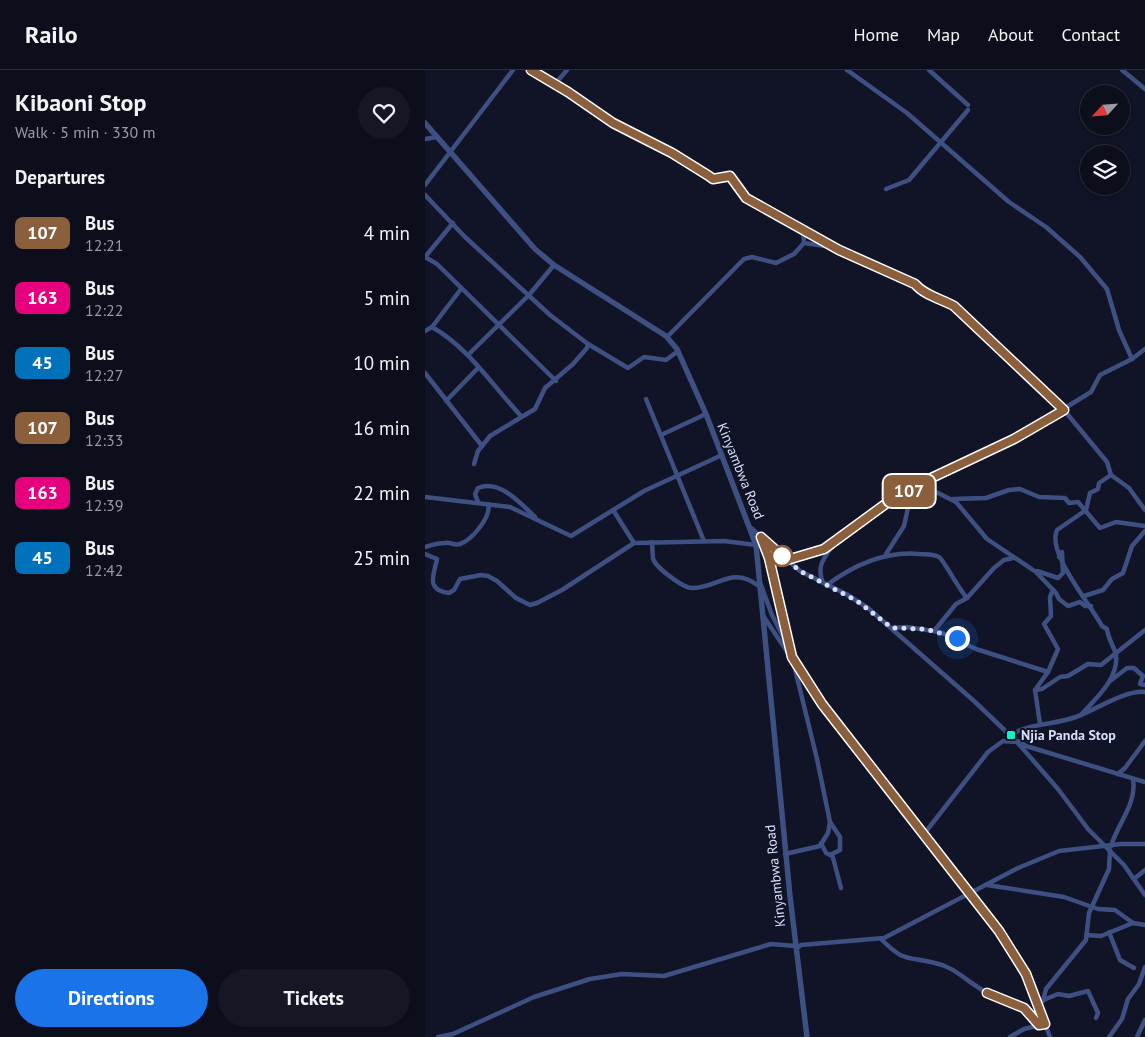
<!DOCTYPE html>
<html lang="en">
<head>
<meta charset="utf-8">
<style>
  body { margin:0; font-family:"PT Sans",sans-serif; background:#161725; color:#f1f3f6; height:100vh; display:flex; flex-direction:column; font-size:19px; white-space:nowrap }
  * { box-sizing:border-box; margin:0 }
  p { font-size:16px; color:#9a9ca3 }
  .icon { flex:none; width:28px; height:28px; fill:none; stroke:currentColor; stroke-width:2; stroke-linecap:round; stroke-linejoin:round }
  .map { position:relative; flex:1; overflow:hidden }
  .drawer { display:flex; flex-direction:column; background:#0d0e1c; width:425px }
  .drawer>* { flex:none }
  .badge { padding:0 10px; border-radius:8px; font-size:18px; line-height:32px }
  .needle { width:32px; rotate:244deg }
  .buttons { position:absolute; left:655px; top:15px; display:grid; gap:10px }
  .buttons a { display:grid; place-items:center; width:50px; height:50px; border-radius:50%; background:#0d0e1c; box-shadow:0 1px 4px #0004,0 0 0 1px #2d2e3b; font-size:25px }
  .you { position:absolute; width:25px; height:25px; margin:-12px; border:4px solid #fff; border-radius:50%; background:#1a73e8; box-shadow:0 0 0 8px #1a73e833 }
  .map>.badge { position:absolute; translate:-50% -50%; box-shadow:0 0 0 2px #fff }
  h2 { padding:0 15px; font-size:19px; line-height:45px }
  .round { display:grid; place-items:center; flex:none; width:52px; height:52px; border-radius:26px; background:#161725 }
  .overview { display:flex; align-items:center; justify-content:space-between; height:85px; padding:0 15px }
  h1 { font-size:24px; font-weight:800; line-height:38px }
  .action { display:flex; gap:10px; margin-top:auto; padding:10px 15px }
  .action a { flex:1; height:58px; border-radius:30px; background:#1a73e8; color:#fff; font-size:20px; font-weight:800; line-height:58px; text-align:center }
  .action a+a { background:#161725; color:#f1f3f6 }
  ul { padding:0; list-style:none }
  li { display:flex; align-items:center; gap:15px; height:65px; padding:0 15px }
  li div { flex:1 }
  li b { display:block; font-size:19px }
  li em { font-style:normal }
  li .badge { min-width:55px; font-weight:700; text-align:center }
  header { display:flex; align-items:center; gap:30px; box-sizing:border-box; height:70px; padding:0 25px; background:#0d0e1c; border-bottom:1px solid #2d2e3b }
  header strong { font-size:24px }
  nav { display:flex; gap:28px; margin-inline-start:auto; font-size:18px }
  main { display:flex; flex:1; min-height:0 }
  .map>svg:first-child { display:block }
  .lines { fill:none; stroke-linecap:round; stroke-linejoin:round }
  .minor { stroke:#3e5082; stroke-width:4.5 }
  .tertiary { stroke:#3e5082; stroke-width:5.5 }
  .line-casing { stroke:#fff; stroke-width:11 }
  .line { stroke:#8b5e3c; stroke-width:8 }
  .walk { stroke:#d8dffd; stroke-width:5; stroke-dasharray:0 9 }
  .stop-dot { fill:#fff; stroke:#8b5e3c; stroke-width:2.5 }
  .poi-dot { fill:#0ef2c4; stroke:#111326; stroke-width:2 }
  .labels { text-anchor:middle; stroke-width:4; stroke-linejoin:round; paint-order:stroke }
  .street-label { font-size:14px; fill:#d8dffd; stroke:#111326 }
  .poi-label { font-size:14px; font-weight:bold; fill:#d8dffd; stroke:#111326; text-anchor:start }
</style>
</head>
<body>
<header>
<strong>Railo</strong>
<nav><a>Home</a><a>Map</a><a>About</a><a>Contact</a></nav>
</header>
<main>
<section class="drawer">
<div class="overview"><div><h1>Kibaoni Stop</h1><p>Walk · 5 min · 330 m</p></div><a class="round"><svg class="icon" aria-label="heart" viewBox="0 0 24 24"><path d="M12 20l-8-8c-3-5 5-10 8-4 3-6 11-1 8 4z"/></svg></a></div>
<h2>Departures</h2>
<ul>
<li><span class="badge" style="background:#8b5e3c;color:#fff">107</span><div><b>Bus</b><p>12:21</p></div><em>4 min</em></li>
<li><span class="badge" style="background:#e6007e;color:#fff">163</span><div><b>Bus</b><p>12:22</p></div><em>5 min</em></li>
<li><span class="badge" style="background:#0072bc;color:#fff">45</span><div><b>Bus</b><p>12:27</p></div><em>10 min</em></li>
<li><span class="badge" style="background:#8b5e3c;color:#fff">107</span><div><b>Bus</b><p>12:33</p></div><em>16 min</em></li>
<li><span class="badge" style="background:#e6007e;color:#fff">163</span><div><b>Bus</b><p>12:39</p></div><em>22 min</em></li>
<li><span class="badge" style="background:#0072bc;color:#fff">45</span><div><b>Bus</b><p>12:42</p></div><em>25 min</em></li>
</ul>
<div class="action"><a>Directions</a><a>Tickets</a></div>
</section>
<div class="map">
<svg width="720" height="967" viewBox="0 0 720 967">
  <rect width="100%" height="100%" fill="#111326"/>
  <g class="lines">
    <g class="minor">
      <path d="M106 0 189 53 247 83 288 109 305 106 321 127 414 180 490 214C499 225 516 229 529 236L639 340 682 392 686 405 704 418 720 440"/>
      <path d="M422 0 482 43 584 132 621 157 655 187 682 219 694 260 707 289"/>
      <path d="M504 0 543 35"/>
      <path d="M697 0 720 19"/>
      <path d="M130 14 142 0"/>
      <path d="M0 69 12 67"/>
      <path d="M0 115 88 0"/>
      <path d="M461 119 484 110 543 40"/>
      <path d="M0 125 40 167 125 245 163 274 203 298 219 287 241 290 253 281"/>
      <path d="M378 158 379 173"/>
      <path d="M0 187 12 194 131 311"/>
      <path d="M0 187 28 153"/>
      <path d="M7 257C44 278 67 315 96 346"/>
      <path d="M0 261 7 257 36 219"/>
      <path d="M242 267 319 189 327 187 351 193 369 184 379 173 407 177"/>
      <path d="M44 284 104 225 129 195"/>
      <path d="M0 303 57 376"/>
      <path d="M221 329 279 471"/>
      <path d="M21 331 52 299"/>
      <path d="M236 365 281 344"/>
      <path d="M49 394 53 381 65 366 110 339 120 318 148 294 162 278 163 274"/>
      <path d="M495 414 531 432 562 469 611 502 631 523 634 529 643 536 655 532 660 536H666"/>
      <path d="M0 427 85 437 146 466 219 421 297 385"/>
      <path d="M528 429 561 428 584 420 595 419 614 427 640 428 644 433 653 432 675 458 691 452 720 456"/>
      <path d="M53 432 50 424 53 418C75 409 96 434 110 447"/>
      <path d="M188 440 209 473"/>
      <path d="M325 457 375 501 421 524 443 538 549 631 592 672 633 719 663 759 699 795 720 825"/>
      <path d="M336 468 345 488 367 583"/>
      <path d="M227 472 228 489 231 494C237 501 258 518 267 518 294 518 306 495 334 516"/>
      <path d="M0 477C6 475 13 473 20 473 26 472 30 476 35 474 47 470 67 446 63 434"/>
      <path d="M0 484 12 489C9 505 0 520 24 523L29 520 35 509 56 505 63 506 72 511 91 528 105 535 112 533 137 520 209 473 299 471 331 475"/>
      <path d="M461 484 479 456 487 419"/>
      <path d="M362 490 399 479 466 430 601 362 666 322 675 305 707 289 720 279"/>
      <path d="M612 501 633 508 638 503 637 482 634 487"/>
      <path d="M398 513C391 496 399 488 409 474"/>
      <path d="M336 515 347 545 363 576"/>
      <path d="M402 515C429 495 459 481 494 484 500 484 508 484 514 487 518 489 535 521 542 528"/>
      <path d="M659 526 678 520 687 509 698 503 707 476 720 461"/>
      <path d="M339 547 397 634 574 861 601 904 625 967"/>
      <path d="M467 558 482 557 515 562 551 579 623 602"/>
      <path d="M509 561 531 534 542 528 569 498 579 490 588 488"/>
      <path d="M685 611 702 598H709L718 606 715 614 720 615"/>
      <path d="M610 620 623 602 633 579 619 554 626 546 625 527 628 520"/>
      <path d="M656 645C670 629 694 609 691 585 689 576 683 569 682 559L677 556C666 535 621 482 632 460L661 440 665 423 673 419 674 413 686 405"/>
      <path d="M615 654 610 620 617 619 635 607 643 606 663 594 676 595 720 560"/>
      <path d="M585 665C606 653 628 655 651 647 670 640 700 620 720 622"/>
      <path d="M593 671 601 676 720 712"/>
      <path d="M693 704 700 698 720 671"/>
      <path d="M499 764 563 682 578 671 592 672"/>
      <path d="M396 773 401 783 405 785 415 780V767L405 752"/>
      <path d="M686 776C693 753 712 734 708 709"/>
      <path d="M360 784 395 776 403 763 405 752 392 689 368 591"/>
      <path d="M407 784 416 818"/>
      <path d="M709 809 720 800"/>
      <path d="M562 815 639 827 673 839 690 840 708 853 720 855"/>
      <path d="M684 862 695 890 709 898"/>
      <path d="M661 865 676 866 708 853"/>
      <path d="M456 869C479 892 480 886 510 893 531 897 544 914 563 923 582 934 601 936 614 955"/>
      <path d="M371 879 376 875 459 868 593 798 634 781 696 774H720"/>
      <path d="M616 931 633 924 644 926 663 921 673 943 671 948"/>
      <path d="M618 931 621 919 661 870 664 843 684 799 685 780"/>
      <path d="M13 967 28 964 109 927 165 909 197 904 239 906 346 874 371 876"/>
      <path d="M585 967 599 959 616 955"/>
      <path d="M684 967 697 949 703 929 714 914 720 897"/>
      <path d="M712 967 720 950"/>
    </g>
    <path class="tertiary" d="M0 53 110 179 129 195 241 266 252 279 281 344 331 475 365 826 382 967"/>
  </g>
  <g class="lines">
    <defs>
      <path id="line" d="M106 0 143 22 188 53 247 83 284 106 288 109 305 106 321 128 414 180 490 214C499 225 516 229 529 236L639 340 589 369 500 411 466 430 399 479 362 490 336 467 344 488 367 587 397 634 574 861 601 904 620 954 614 955 599 938 562 923"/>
    </defs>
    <use href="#line" class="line-casing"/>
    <use href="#line" class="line"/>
    <path class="walk" d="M357 486 375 501 432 531 467 558 500 559 532 568"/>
  </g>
  <circle class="stop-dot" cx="357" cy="486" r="10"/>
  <rect class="poi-dot" x="581" y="660" width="10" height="10" rx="2.5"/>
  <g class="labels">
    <g class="street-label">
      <text transform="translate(316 401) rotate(68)" y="5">Kinyambwa Road</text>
      <text transform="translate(350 806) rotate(-96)" y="5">Kinyambwa Road</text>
    </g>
    <g class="poi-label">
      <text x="596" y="670">Njia Panda Stop</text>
    </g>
  </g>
</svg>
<div class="buttons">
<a><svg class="needle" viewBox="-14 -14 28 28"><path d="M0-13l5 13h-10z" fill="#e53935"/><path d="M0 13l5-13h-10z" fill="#9a9ca3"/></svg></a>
<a><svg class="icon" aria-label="layers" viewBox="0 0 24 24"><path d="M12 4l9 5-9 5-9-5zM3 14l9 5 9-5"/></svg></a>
</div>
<div class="you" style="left:532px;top:568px"></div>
<b class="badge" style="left:484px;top:421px;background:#8b5e3c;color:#fff">107</b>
</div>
</main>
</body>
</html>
